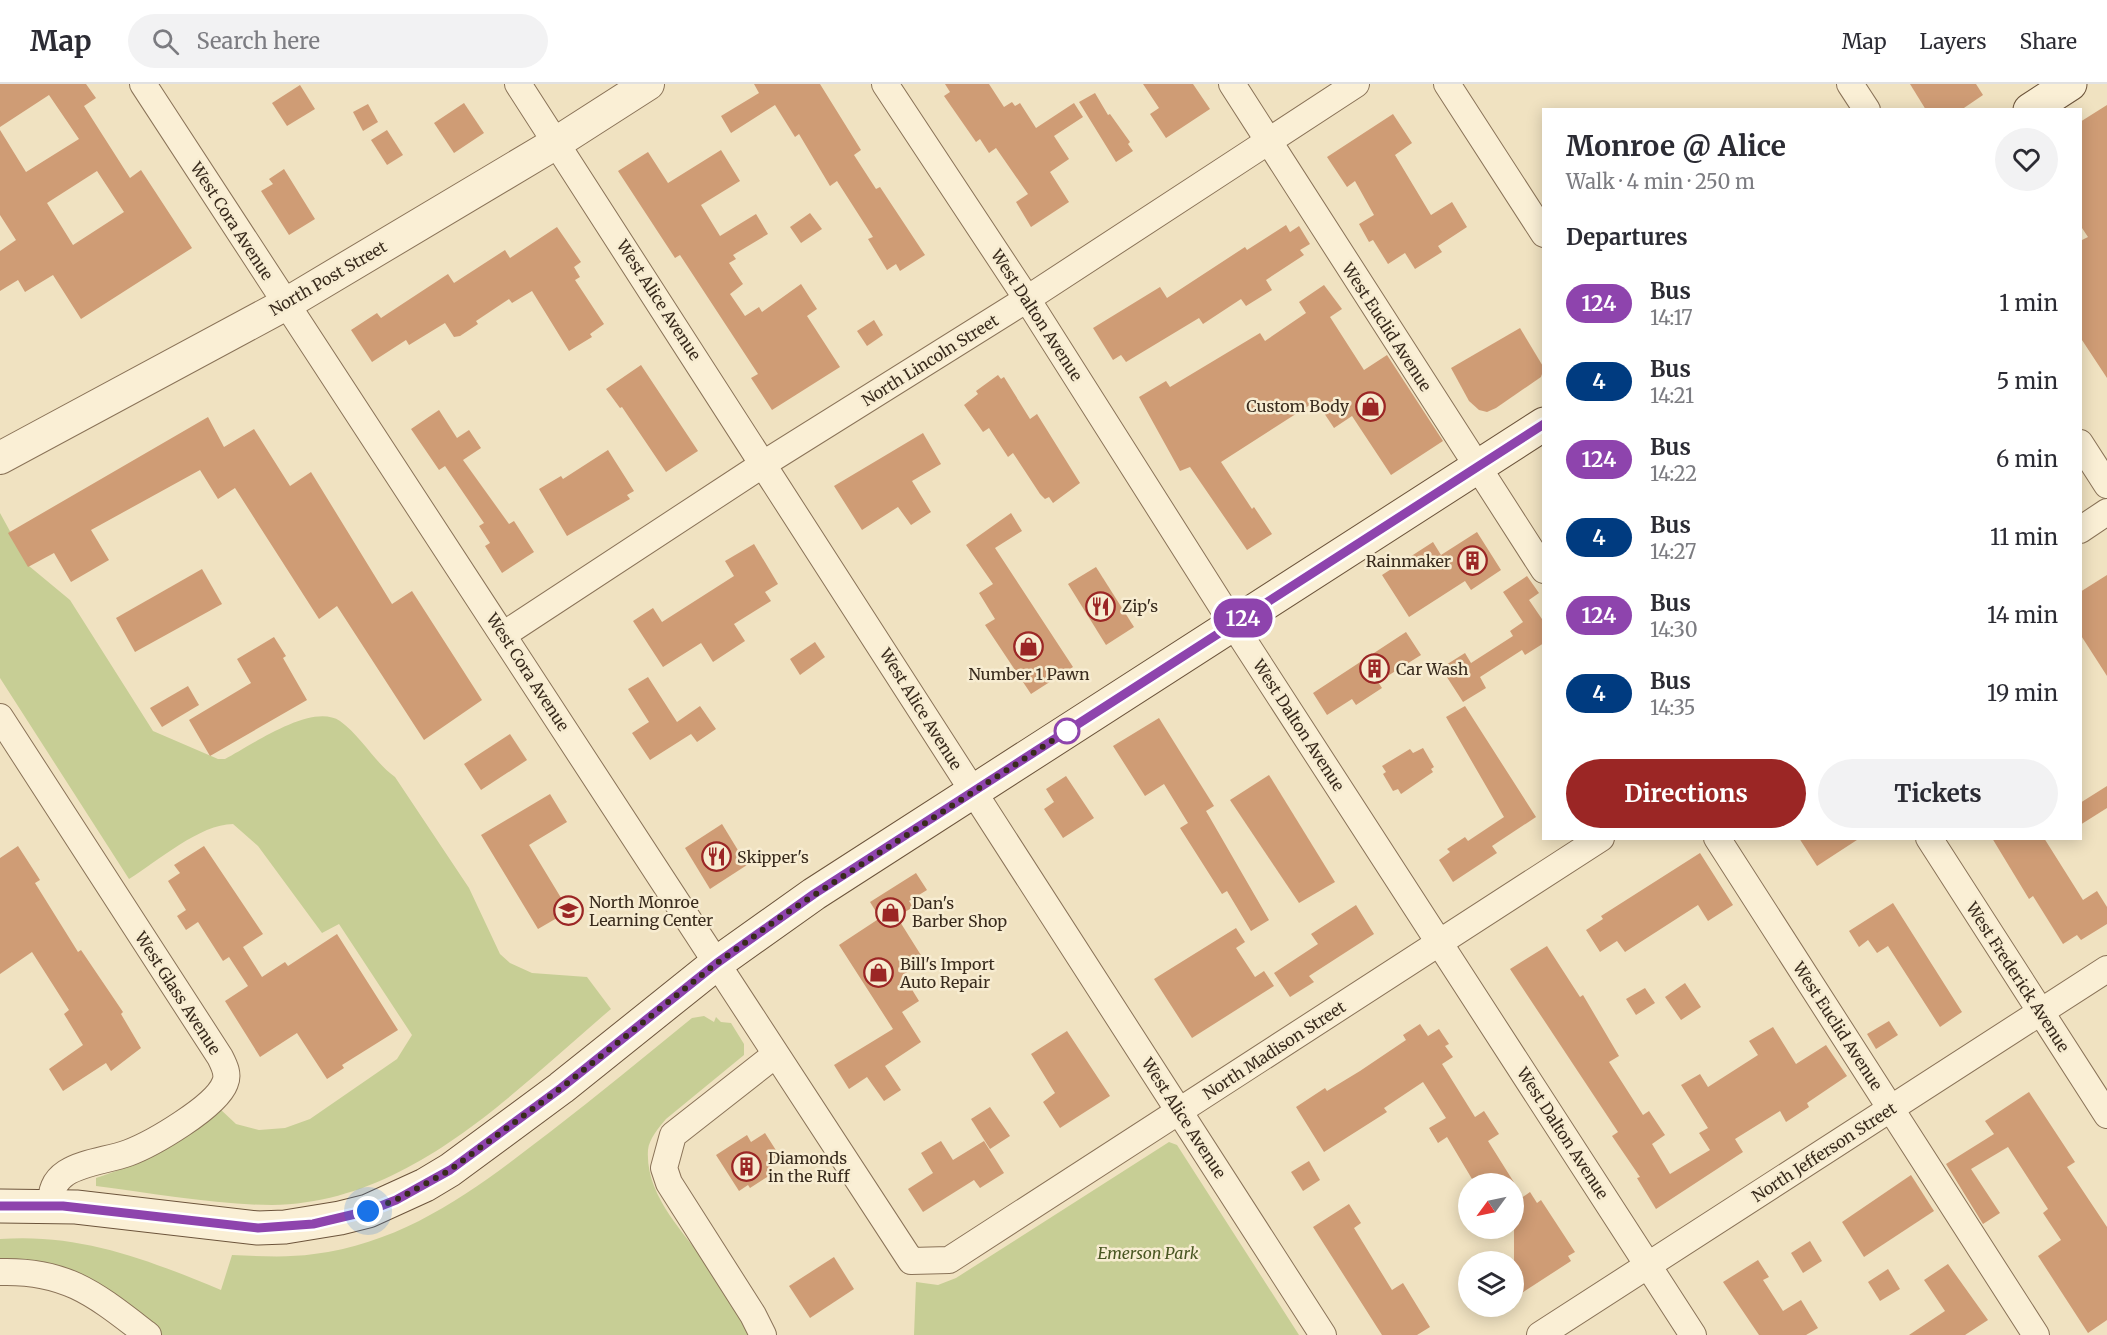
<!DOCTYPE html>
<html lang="en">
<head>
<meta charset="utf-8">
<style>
  body { margin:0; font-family:Merriweather,serif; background:#f2f2f3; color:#2b2b33; height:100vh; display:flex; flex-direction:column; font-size:22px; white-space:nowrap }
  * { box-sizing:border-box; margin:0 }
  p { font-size:20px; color:#7c7c81 }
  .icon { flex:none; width:33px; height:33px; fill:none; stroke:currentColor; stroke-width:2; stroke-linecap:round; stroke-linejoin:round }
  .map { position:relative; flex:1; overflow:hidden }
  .drawer { position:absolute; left:1542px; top:24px; width:540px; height:732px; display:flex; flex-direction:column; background:#fff; border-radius:0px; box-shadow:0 3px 15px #0003 }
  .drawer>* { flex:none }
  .badge { padding:0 12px; border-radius:20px; font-size:21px; line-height:39px }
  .needle { width:39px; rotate:237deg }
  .tools { position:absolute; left:1458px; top:1089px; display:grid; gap:12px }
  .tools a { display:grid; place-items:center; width:66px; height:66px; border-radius:50%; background:#fff; box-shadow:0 3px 15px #0003; font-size:30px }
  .you { position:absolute; width:30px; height:30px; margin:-15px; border:4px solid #fff; border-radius:50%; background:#1a73e8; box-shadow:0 0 0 9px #1a73e833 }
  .map>.badge { position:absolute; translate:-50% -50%; box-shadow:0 0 0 3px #fff }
  h2 { padding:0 24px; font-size:22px; line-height:54px }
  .round { display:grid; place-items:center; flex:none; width:63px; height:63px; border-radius:32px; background:#f2f2f3 }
  .overview { display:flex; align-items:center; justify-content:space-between; height:102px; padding:0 24px }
  h1 { font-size:28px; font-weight:700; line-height:45px }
  .primary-button { display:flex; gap:12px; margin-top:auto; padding:12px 24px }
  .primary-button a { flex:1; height:69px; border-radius:36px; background:#9b2625; color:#fff; font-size:24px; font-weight:700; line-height:69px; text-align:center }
  .primary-button a+a { background:#f2f2f3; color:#2b2b33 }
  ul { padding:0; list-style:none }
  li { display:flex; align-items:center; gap:18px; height:78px; padding:0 24px }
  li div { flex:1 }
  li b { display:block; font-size:22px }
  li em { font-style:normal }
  li .badge { min-width:66px; font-weight:700; text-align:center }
  header { display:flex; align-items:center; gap:36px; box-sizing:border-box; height:84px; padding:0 30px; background:#fff; border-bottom:2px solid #e1e1e2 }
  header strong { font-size:28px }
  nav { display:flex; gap:33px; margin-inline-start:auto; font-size:21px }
  .search { width:420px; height:54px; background:#f2f2f3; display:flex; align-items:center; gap:15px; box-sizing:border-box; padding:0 21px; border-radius:33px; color:#7c7c81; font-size:22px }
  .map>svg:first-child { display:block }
  .green { fill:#c7ce95 }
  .building { fill:#cf9c75; fill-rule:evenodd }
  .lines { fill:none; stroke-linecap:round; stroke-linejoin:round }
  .minor-casing { stroke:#8a7358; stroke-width:28 }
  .tertiary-casing { stroke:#8a7358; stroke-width:34 }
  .secondary-casing { stroke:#6c543b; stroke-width:35 }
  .minor { stroke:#faefd5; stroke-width:26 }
  .tertiary { stroke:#faefd5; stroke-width:32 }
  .secondary { stroke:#faefd5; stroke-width:33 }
  .line-casing { stroke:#fff; stroke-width:14 }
  .line { stroke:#8e44ad; stroke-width:9 }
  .walk { stroke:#392b1d; stroke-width:6; stroke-dasharray:0 10.8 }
  .stop-dot { fill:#fff; stroke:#8e44ad; stroke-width:3 }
  .labels { text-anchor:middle; stroke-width:5; stroke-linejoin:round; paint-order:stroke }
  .street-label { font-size:16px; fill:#392b1d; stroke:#f7ecd1 }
  .poi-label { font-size:16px; fill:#392b1d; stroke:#f7ecd1; text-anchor:start }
  .park-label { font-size:16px; font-style:italic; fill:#495622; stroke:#f7ecd1 }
</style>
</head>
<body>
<header>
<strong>Map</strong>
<div class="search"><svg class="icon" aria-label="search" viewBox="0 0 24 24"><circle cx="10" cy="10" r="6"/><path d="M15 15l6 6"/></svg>Search here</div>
<nav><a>Map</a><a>Layers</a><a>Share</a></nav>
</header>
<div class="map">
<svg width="2107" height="1251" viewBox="0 0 2107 1251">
  <rect width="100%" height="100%" fill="#f0e2c1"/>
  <g class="green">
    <path d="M0 429 29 482 70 516 153 647 218 675H225C252 661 312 618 340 637 362 653 374 678 395 693L469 804 500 870 510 879 532 889 587 893 611 925C513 1008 410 1119 272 1121 218 1121 151 1109 96 1102V1094C149 1077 177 1060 219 1024L236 1040 259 1046 285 1044 310 1035 397 975 412 951 339 840 322 849 258 762 233 740C200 740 158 777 129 795L0 594Z"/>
    <path d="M704 932 714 938 716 933 721 938 731 939 744 960V971L666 1035C659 1043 649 1055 648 1066 645 1112 685 1149 709 1183 724 1205 738 1228 750 1251H162L94 1201 0 1181V1155C80 1149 149 1176 221 1206L232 1171C259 1172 287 1174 314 1170 408 1158 477 1104 550 1048 598 1011 645 972 692 934Z"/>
    <path d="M1169 1058 1177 1061 1299 1251H914L916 1198 938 1201 956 1194Z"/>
  </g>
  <g class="building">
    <path d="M0 0H86L96 14 84 22 130 94 141 86 192 164 81 235 53 191 25 208 18 196 0 207V167L16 156 0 131V46L26 88 79 55 49 11 0 43ZM97 87 124 128 73 161 47 119Z"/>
    <path d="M754 0H820L861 66 854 71 876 105 880 103 925 171 900 187 896 180 887 186 868 155 873 153 837 97 830 102 799 50 795 53 775 21 731 49 721 32 759 9Z"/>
    <path d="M945 0H989L1004 23 1012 18 1015 22 1020 19 1036 44 1074 19 1083 33 1054 52 1069 75 1050 88 1069 118 1031 143 1016 118 1028 110 996 64 989 69 980 55 976 58 944 12 950 8Z"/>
    <path d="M1143 0H1193L1210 25 1166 54 1150 30 1159 24Z"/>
    <path d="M1910 0H1976L1983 11 1961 26H1926Z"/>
    <path d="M300 1 315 25 287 42 272 19Z"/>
    <path d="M1095 9 1108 31 1110 30 1130 58 1128 60 1133 67 1116 78 1079 18Z"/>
    <path d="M464 19 484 49 454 69 434 39Z"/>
    <path d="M368 20 378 38 363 47 353 28Z"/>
    <path d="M2107 21V294L2080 253V157L2088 153 2080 141V38Z"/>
    <path d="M1393 30 1412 59 1395 71 1431 131 1452 118 1467 143 1438 162 1442 168 1415 185 1405 169 1388 180 1373 156 1369 158 1359 140 1374 131 1355 97 1347 103 1327 73Z"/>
    <path d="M387 46 403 71 387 81 371 56Z"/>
    <path d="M721 66 740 97 701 121 720 152 756 130 768 150 733 171 736 175 729 179 743 200 730 210 745 232 759 223 762 228 801 200 817 225 807 232 840 283 772 326 751 294 758 290 680 171 675 174 618 87 648 68 668 99Z"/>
    <path d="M284 85 315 135 289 151 261 107 273 100 269 95Z"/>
    <path d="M810 129 822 145 801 159 790 143Z"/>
    <path d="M1286 141 1290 148 1299 142 1310 160 1300 166 1304 171 1266 196 1272 206 1246 222 1241 215 1203 240 1199 234 1126 278 1121 271 1113 276 1093 244 1160 203 1167 214 1245 163 1247 166Z"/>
    <path d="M557 143 581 178 574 183 580 193 575 196 604 240 590 250 592 253 569 267 532 207 512 219 509 215 476 237 478 240 460 252 454 253 445 239 409 261 406 256 372 278 351 246 377 229 381 234 448 190 454 199 505 166 510 174Z"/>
    <path d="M1324 201 1342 225 1330 233 1364 286 1387 271 1443 357 1391 391 1352 332 1334 344 1316 317 1221 378 1252 425 1254 423 1272 450 1247 466 1190 383 1180 387 1139 313 1166 297 1170 303 1260 249 1265 257 1306 229 1299 218Z"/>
    <path d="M874 236 883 251 867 262 857 247Z"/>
    <path d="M1520 244 1544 284 1541 293 1496 324 1487 328 1479 326 1469 317 1451 284Z"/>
    <path d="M641 281 698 367 666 388 622 323 620 324 606 305Z"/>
    <path d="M998 291 1001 295 1004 293 1030 335 1037 330 1080 399 1053 419 1049 413 1045 415 1040 410 1013 369 1008 373 989 344 983 348 964 321 978 310 976 307Z"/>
    <path d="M439 326 457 354 469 346 481 364 463 376 509 440 514 437 534 468 502 489 485 462 490 459 479 442 484 439 445 382 439 386 411 345Z"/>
    <path d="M208 333 224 363 254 345 290 402 311 388 392 520 412 507 482 616 424 656 337 522 319 535 235 404 218 415 200 386 91 446 109 476 71 498 54 469 28 483 8 449Z"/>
    <path d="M923 349 941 380 912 397 931 428 911 441 898 423 862 446 834 402Z"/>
    <path d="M608 366 634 407 627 411 630 415 567 452 539 405 561 392 563 395Z"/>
    <path d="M1011 429 1022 447 995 464 1073 583 1031 610 985 541 995 535 979 509 993 500 966 461Z"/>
    <path d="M1477 448 1501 486 1471 506 1465 497 1409 533 1382 491 1433 458 1441 471Z"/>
    <path d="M754 460 778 500 765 508 771 517 734 540 745 557 713 578 701 559 663 583 633 537 653 524 662 538 734 492 725 477Z"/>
    <path d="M1096 483 1134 543 1106 561 1068 500Z"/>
    <path d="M202 485 222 520 135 568 116 534Z"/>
    <path d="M2107 491V592L2080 550V508Z"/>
    <path d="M1527 492 1539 509 1529 516 1544 538V559L1525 571 1522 566 1480 593 1486 604 1463 618 1441 584 1465 569 1471 579 1513 552 1510 547 1523 538 1503 508Z"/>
    <path d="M1406 548 1421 571 1378 598 1382 604 1356 621 1352 615 1327 631 1313 609Z"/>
    <path d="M274 553 286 572 283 574 307 616 210 672 189 636 251 599 237 575Z"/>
    <path d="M815 558 825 573 800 591 790 575Z"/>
    <path d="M648 593 677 638 700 622 716 645 697 658 691 650 650 676 632 649 649 638 628 605Z"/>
    <path d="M188 602 199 621 162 643 150 624Z"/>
    <path d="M1465 622 1536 733 1492 762 1497 769 1453 798 1439 776 1450 768 1447 765 1465 753 1468 757 1504 733 1446 633Z"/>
    <path d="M1159 634 1214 722 1206 727 1269 836 1251 847 1227 807 1222 810 1180 744 1188 739 1164 700 1145 712 1113 662Z"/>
    <path d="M510 650 527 676 481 706 464 680Z"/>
    <path d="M1423 664 1434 683 1431 685 1433 688 1401 710 1398 705 1393 707 1383 690 1386 688 1382 682 1410 665 1413 669Z"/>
    <path d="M1269 691 1335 798 1299 819 1230 716Z"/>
    <path d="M1066 692 1094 734 1063 754 1044 725 1054 718 1046 705Z"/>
    <path d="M2107 702V724L2080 741V719Z"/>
    <path d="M550 710 567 738 529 761 569 827 538 845 481 751Z"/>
    <path d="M722 740 747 781 710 805 685 764Z"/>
    <path d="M1799 754H1860L1817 782Z"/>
    <path d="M1992 754H2044L2083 816 2097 807 2107 823V840L2081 856 2077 851 2063 860 2033 812 2029 815Z"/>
    <path d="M18 762 40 796 35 799 78 868 81 866 123 928 121 930 141 964 111 987 106 979 63 1007 49 985 83 961 64 930 69 926 32 868 0 890V774Z"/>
    <path d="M204 762 263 850 243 863 262 893 285 878 288 882 337 850 398 946 342 981 344 984 327 995 297 949 260 973 225 917 248 902 229 873 223 877 198 838 186 846 177 832 186 826 168 797 180 789 174 781Z"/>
    <path d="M1700 769 1733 821 1708 837 1698 821 1625 868 1617 857 1600 868 1586 846 1603 835 1601 832Z"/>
    <path d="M916 789 927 806 909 817 913 823 897 833 924 876 903 891 919 917 902 928 921 958 885 982 901 1006 884 1017 867 993 849 1005 834 981 893 945 839 861 880 834 870 818Z"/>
    <path d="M1893 819 1962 928 1940 943 1888 862 1877 869 1868 856 1859 863 1849 847Z"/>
    <path d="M1356 821 1374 850 1309 892 1314 898 1290 913 1274 889 1318 860 1311 850Z"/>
    <path d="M1236 844 1245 858 1236 864 1255 893 1264 887 1274 902 1192 954 1154 895Z"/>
    <path d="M1547 862 1580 913 1583 911 1619 972 1609 978 1643 1031 1649 1027 1665 1051 1652 1060 1670 1090 1710 1066 1699 1049 1708 1044 1681 1001 1700 990 1708 1003 1758 971 1749 957 1773 943 1796 980 1826 961 1847 992 1807 1019 1809 1023 1786 1038 1780 1027 1735 1055 1743 1068 1656 1125 1637 1094 1640 1093 1612 1052 1618 1048 1510 885Z"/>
    <path d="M1685 899 1701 923 1681 936 1665 913Z"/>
    <path d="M1645 904 1655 919 1636 931 1626 915Z"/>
    <path d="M1889 937 1898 951 1876 965 1867 950Z"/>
    <path d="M1420 940 1428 952 1439 945 1449 960 1445 962 1453 973 1442 980 1475 1033 1484 1027 1499 1050 1488 1057 1515 1100H1475L1447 1053 1438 1059 1429 1044 1446 1034 1423 998 1384 1024 1387 1028 1324 1068 1296 1023 1325 1004 1327 1007 1360 987 1406 956 1403 951Z"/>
    <path d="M1067 947 1110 1012 1060 1044 1043 1018 1055 1009 1031 970Z"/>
    <path d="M2029 1008 2075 1078 2067 1083 2107 1143V1236L2088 1249 2038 1172 2061 1156 2043 1129 2048 1125 2008 1063 1971 1085 2000 1129 1983 1140 1946 1080 1994 1050 1985 1037Z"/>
    <path d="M990 1023 1010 1052 990 1065 971 1035Z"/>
    <path d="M765 1049 779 1071 768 1078 775 1088 750 1104 748 1101 739 1107 716 1071 747 1051 751 1058Z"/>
    <path d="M941 1057 953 1076 984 1057 1004 1089 980 1104 974 1096 923 1128 908 1105 933 1089 921 1069Z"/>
    <path d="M1309 1077 1320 1096 1303 1107 1291 1088Z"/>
    <path d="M1911 1091 1934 1127 1864 1173 1842 1138Z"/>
    <path d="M1530 1108 1537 1119 1541 1116 1575 1168 1568 1172 1571 1177 1514 1214V1119Z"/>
    <path d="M1349 1120 1361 1139 1354 1144 1392 1206 1403 1199 1430 1243 1417 1251H1382L1313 1143Z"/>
    <path d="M1810 1157 1822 1177 1803 1189 1791 1169Z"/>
    <path d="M834 1173 854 1205 810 1234 789 1202Z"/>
    <path d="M1758 1176 1769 1193 1763 1196 1783 1227 1801 1216 1818 1244 1806 1251H1759L1723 1198Z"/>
    <path d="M1948 1180 1988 1236 1965 1251H1909L1945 1227 1924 1196Z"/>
    <path d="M1888 1185 1900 1205 1880 1217 1868 1198Z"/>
  </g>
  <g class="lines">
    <defs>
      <g id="minor">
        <path d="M143 0 911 1177 949 1176 1601 754"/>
        <path d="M518 0 1323 1251"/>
        <path d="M885 0 1027 215 1233 540 1693 1251"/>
        <path d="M1232 0 1544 486"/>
        <path d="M1447 0 1544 150"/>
        <path d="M1850 0 1867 26"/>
        <path d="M2080 359 2107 401"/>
        <path d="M2080 446 2107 428"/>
        <path d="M503 551 765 379 1027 215 1356 0"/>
        <path d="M0 633 220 973C224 981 229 990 225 999 216 1023 152 1060 128 1069 109 1076 83 1078 66 1089 54 1097 51 1107 51 1121"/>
        <path d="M1717 754 2036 1251"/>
        <path d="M1929 754 2107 1031"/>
        <path d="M0 1188C68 1186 97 1212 148 1251"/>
        <path d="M763 1251 753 1231 669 1099 664 1084 673 1051 775 971"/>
        <path d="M1540 1251 2107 885"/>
      </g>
      <path id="tertiary" d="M0 374 286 220 556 59 648 0"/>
      <g id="secondary">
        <path d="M2030 26 2070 0"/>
        <path d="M0 1122 76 1123 258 1144 285 1143 340 1134 368 1127 425 1101 450 1086 561 1004 717 879 814 810 1544 340"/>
      </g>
    </defs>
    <use href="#minor" class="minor-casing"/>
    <use href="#tertiary" class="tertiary-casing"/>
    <use href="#secondary" class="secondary-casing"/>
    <use href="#minor" class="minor"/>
    <use href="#tertiary" class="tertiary"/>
    <use href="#secondary" class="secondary"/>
  </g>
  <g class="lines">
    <defs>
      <path id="line" d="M0 1122H63L258 1144 313 1140 368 1127 396 1116 450 1086 561 1004 717 879 814 810 1544 340"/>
    </defs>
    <use href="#line" class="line-casing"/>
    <use href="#line" class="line"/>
    <path class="walk" d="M368 1127 396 1116 450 1086 561 1004 717 879 785 830 1067 647"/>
  </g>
  <defs>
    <symbol id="shop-ring" viewBox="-11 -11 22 22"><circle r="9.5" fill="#f7ecd1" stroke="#9b2625" stroke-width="1.5"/><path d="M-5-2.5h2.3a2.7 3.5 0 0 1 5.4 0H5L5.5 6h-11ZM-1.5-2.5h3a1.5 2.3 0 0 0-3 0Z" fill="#9b2625"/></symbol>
    <symbol id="building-ring" viewBox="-11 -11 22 22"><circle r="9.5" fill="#f7ecd1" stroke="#9b2625" stroke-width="1.5"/><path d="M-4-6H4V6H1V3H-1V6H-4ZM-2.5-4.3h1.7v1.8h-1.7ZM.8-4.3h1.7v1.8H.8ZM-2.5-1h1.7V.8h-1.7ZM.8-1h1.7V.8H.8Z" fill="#9b2625"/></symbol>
    <symbol id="restaurant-ring" viewBox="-11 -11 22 22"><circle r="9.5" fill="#f7ecd1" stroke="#9b2625" stroke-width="1.5"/><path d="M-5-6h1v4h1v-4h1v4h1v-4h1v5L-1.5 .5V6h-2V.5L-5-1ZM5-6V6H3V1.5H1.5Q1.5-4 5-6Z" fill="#9b2625"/></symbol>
    <symbol id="school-ring" viewBox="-11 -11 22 22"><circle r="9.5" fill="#f7ecd1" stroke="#9b2625" stroke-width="1.5"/><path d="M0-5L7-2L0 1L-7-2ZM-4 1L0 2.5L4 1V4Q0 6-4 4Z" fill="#9b2625"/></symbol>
  </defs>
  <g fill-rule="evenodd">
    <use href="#shop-ring" x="1354" y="306" width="33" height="33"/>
    <use href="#building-ring" x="1456" y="460" width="33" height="33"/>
    <use href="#restaurant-ring" x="1084" y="506" width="33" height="33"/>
    <use href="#shop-ring" x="1012" y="546" width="33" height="33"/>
    <use href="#building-ring" x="1358" y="568" width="33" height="33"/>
    <use href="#restaurant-ring" x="700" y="756" width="33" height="33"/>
    <use href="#school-ring" x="552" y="810" width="33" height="33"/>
    <use href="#shop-ring" x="874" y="812" width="33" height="33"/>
    <use href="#shop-ring" x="862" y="872" width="33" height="33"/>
    <use href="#building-ring" x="730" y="1066" width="33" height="33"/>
  </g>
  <circle class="stop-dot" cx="1067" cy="647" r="12"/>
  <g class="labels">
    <g class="street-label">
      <text transform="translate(232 137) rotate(57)" y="6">West Cora Avenue</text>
      <text transform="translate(328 194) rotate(-30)" y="6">North Post Street</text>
      <text transform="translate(659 216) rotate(57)" y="6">West Alice Avenue</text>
      <text transform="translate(1037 231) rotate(57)" y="6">West Dalton Avenue</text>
      <text transform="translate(1387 243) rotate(57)" y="6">West Euclid Avenue</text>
      <text transform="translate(930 276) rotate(-32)" y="6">North Lincoln Street</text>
      <text transform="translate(528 588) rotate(57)" y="6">West Cora Avenue</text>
      <text transform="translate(921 625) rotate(58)" y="6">West Alice Avenue</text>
      <text transform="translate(1299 641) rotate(57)" y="6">West Dalton Avenue</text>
      <text transform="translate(2018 893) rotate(57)" y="6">West Frederick Avenue</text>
      <text transform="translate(178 909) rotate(57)" y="6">West Glass Avenue</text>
      <text transform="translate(1838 942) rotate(57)" y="6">West Euclid Avenue</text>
      <text transform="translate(1274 966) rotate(-33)" y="6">North Madison Street</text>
      <text transform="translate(1184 1034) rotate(57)" y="6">West Alice Avenue</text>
      <text transform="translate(1563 1049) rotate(57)" y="6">West Dalton Avenue</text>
      <text transform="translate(1824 1068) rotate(-33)" y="6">North Jefferson Street</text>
    </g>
    <g class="poi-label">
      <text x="1349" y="328" text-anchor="end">Custom Body</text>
      <text x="1451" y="483" text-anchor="end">Rainmaker</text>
      <text x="1122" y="528">Zip's</text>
      <text x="1396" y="591">Car Wash</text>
      <text x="1029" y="596" text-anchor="middle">Number 1 Pawn</text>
      <text x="737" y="779">Skipper's</text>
      <text x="589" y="824">North Monroe<tspan x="589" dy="18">Learning Center</tspan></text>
      <text x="912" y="825">Dan's<tspan x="912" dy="18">Barber Shop</tspan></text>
      <text x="900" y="886">Bill's Import<tspan x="900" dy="18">Auto Repair</tspan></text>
      <text x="768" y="1080">Diamonds<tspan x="768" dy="18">in the Ruff</tspan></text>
    </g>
    <g class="park-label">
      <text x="1148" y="1175">Emerson Park</text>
    </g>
  </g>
</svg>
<div class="tools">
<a><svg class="needle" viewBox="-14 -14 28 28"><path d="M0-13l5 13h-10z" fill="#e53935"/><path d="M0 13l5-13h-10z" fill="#7c7c81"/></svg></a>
<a><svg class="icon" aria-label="layers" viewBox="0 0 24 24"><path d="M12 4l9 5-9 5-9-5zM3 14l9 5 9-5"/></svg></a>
</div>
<div class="you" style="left:368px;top:1127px"></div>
<b class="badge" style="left:1243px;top:534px;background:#8e44ad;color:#fff">124</b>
<section class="drawer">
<div class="overview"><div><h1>Monroe @ Alice</h1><p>Walk · 4 min · 250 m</p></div><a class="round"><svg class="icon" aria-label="heart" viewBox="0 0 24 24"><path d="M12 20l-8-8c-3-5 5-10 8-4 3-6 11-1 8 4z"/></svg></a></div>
<h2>Departures</h2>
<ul>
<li><span class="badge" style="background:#8e44ad;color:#fff">124</span><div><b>Bus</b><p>14:17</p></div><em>1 min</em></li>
<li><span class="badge" style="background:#003b80;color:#fff">4</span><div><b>Bus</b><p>14:21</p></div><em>5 min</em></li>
<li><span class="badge" style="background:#8e44ad;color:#fff">124</span><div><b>Bus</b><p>14:22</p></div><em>6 min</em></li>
<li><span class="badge" style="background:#003b80;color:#fff">4</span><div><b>Bus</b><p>14:27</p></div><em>11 min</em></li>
<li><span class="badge" style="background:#8e44ad;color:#fff">124</span><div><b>Bus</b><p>14:30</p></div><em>14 min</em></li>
<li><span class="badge" style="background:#003b80;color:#fff">4</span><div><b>Bus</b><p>14:35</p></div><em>19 min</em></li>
</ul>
<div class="primary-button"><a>Directions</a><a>Tickets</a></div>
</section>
</div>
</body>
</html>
